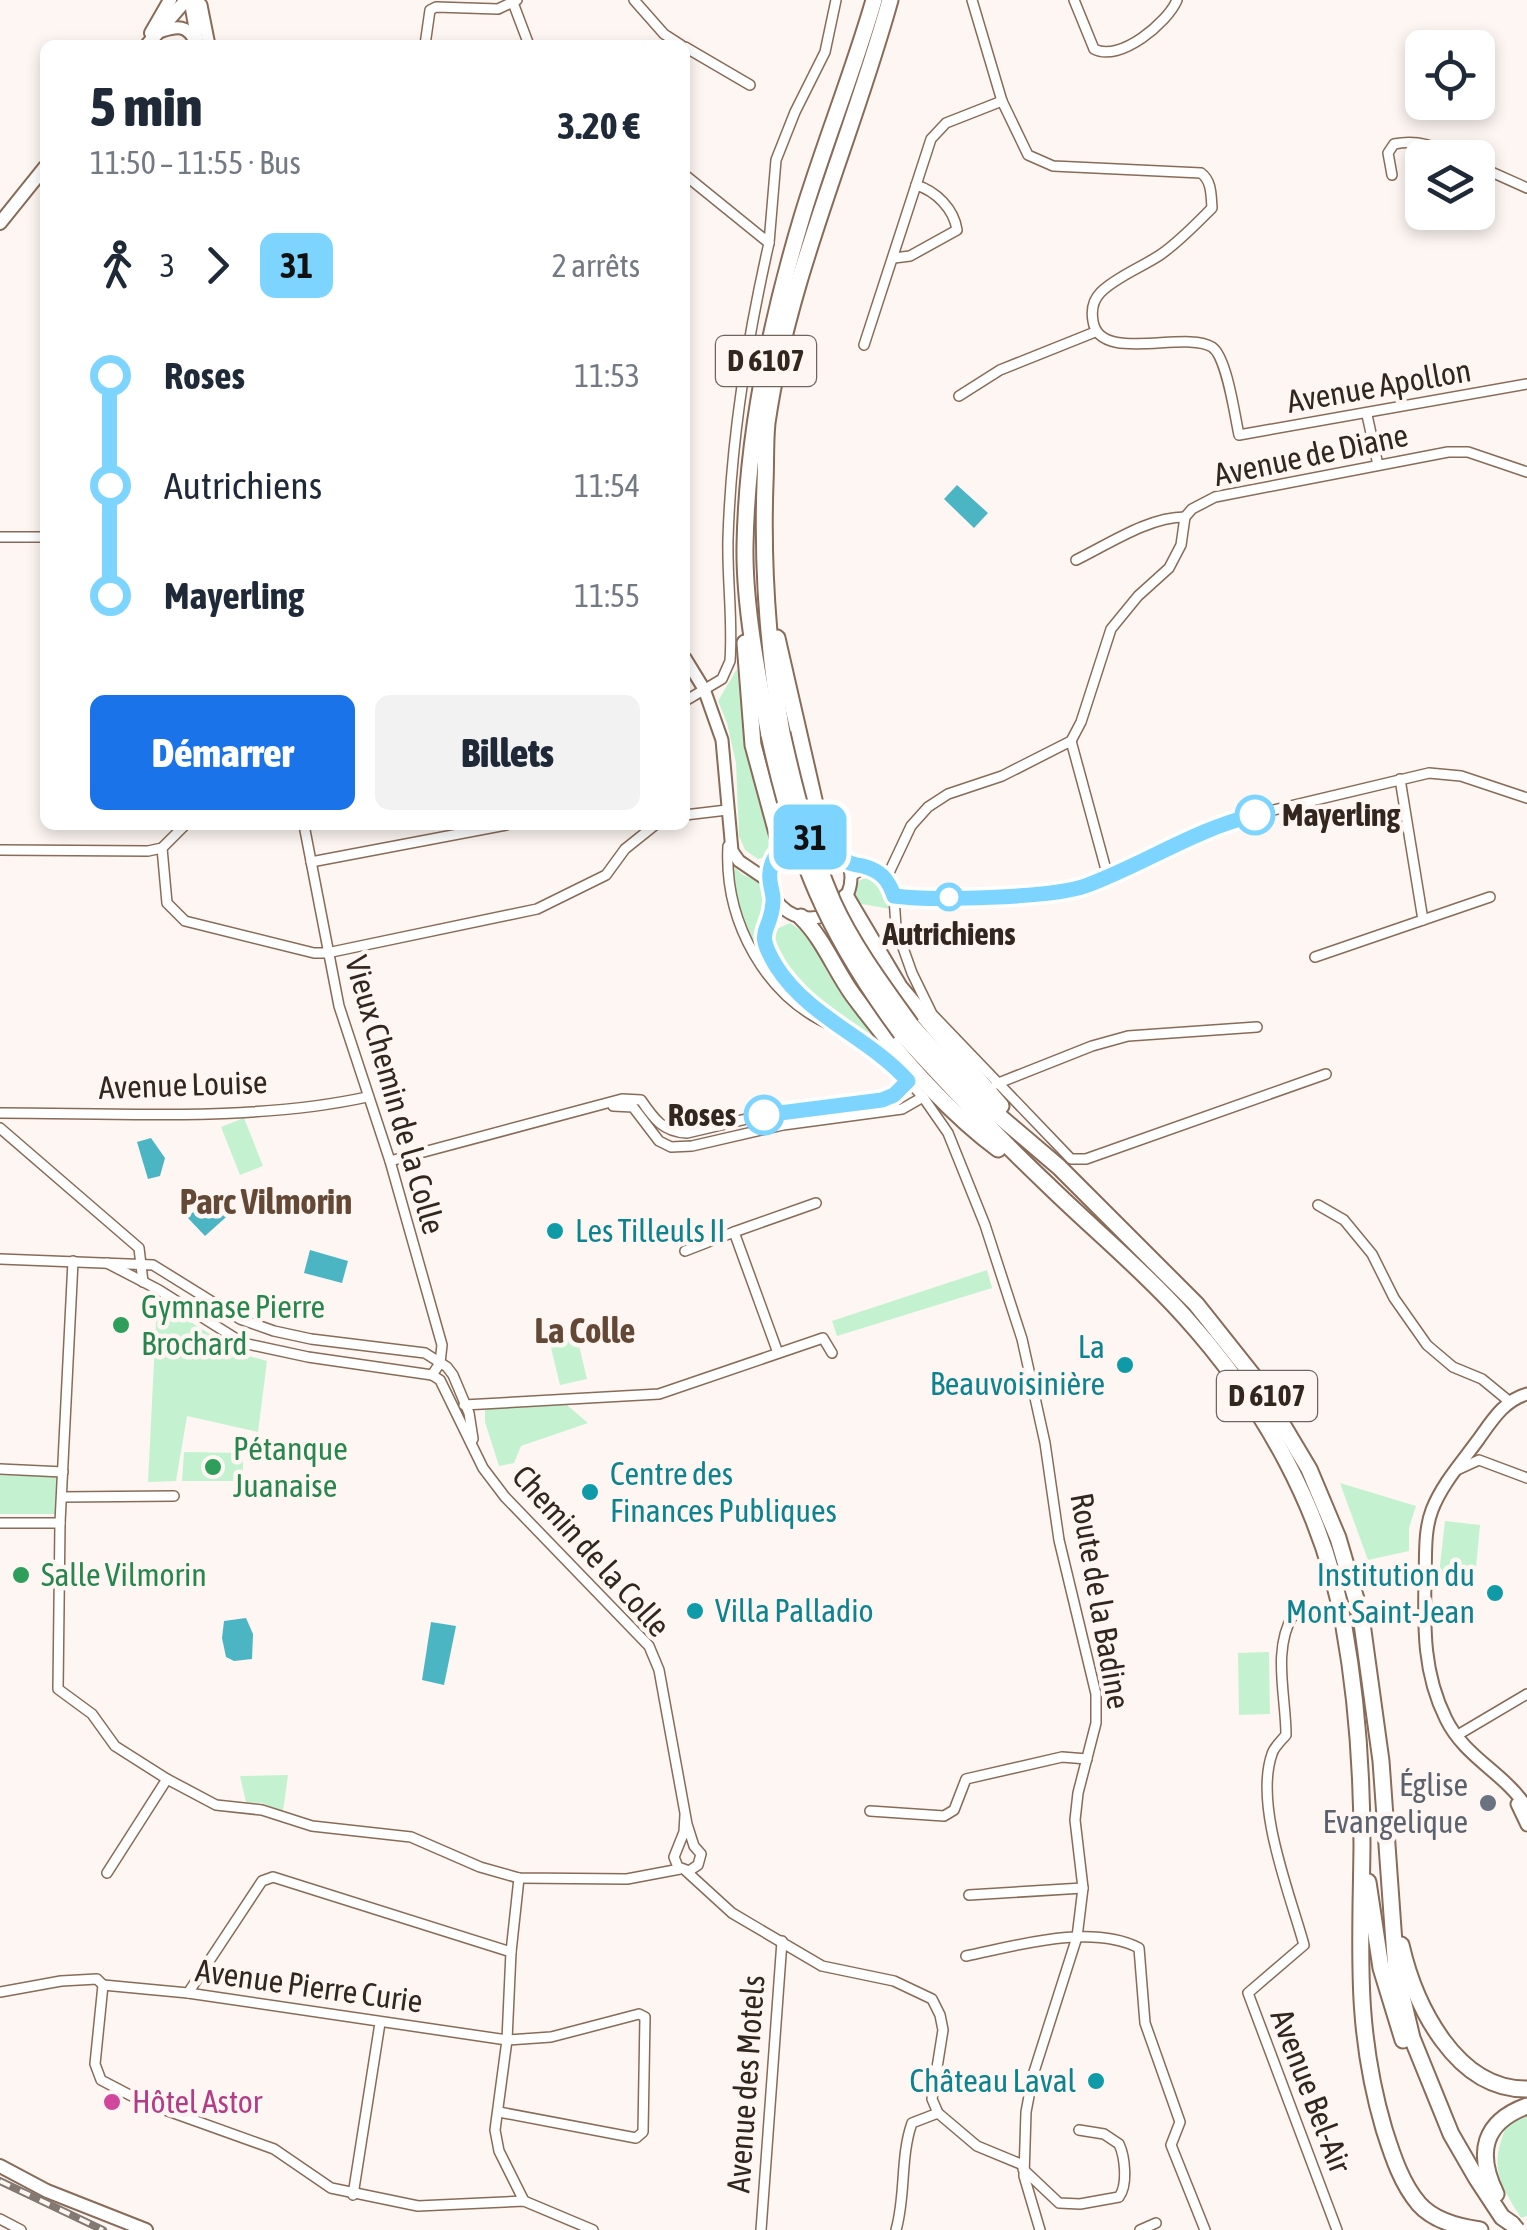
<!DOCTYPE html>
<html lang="fr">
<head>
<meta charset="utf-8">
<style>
  body { margin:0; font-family:"Asap Condensed",sans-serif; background:#f2f2f3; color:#1f2937; height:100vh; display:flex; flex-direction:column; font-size:38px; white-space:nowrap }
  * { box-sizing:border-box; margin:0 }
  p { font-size:32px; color:#747a83 }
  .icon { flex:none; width:55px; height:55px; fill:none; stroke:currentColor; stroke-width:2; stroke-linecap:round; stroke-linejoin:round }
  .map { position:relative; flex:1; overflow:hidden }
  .drawer { position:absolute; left:40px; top:40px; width:650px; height:790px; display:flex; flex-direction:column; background:#fff; border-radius:15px; box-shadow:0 5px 15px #0003 }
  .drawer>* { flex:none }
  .badge { padding:0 20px; border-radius:15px; font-size:35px; line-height:65px }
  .buttons { position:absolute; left:1405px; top:30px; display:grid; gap:20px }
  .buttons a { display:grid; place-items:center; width:90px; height:90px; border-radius:15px; background:#fff; box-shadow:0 5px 15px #0003; font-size:50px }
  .map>.badge { position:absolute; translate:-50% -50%; box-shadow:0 0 0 5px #fff }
  .legs { display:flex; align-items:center; gap:15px; height:110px; padding:0 50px; font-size:32px }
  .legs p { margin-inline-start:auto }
  .head { display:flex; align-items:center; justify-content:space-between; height:170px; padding:0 50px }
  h1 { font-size:55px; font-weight:800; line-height:75px }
  .cta { display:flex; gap:20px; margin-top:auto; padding:20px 50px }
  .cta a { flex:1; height:115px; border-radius:15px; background:#1a73e8; color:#fff; font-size:40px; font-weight:800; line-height:115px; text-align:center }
  .cta a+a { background:#f2f2f3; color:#1f2937 }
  ul { padding:0 50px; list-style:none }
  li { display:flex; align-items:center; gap:35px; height:110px; font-size:38px }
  li i { display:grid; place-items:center; width:15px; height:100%; margin:0 12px; background:currentColor }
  li i::after { content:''; width:25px; height:25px; margin:-12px; border:8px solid; border-radius:50%; background:#fff }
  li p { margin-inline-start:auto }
  li:first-child i { background:linear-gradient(#0000 50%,currentColor 0) }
  li:last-child i { background:linear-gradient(currentColor 50%,#0000 0) }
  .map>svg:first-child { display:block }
  .green { fill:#c4f2d1 }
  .water { fill:#4bb5c4 }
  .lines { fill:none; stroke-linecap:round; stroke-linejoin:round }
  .minor-casing { stroke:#886b58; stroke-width:12 }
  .tertiary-casing { stroke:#886b58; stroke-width:15 }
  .secondary-casing { stroke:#886b58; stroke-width:16 }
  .trunk-casing { stroke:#886b58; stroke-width:19 }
  .minor { stroke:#fff; stroke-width:9 }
  .tertiary { stroke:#fff; stroke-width:11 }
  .secondary { stroke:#fff; stroke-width:12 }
  .trunk { stroke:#fff; stroke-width:15 }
  .rail-casing { stroke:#837972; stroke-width:8 }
  .rail { stroke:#fdf6f2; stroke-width:4; stroke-dasharray:11; stroke-linecap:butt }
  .trunk-bridge-casing { stroke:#886b58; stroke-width:19; stroke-linecap:butt }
  .trunk-bridge { stroke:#fff; stroke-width:15 }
  .line-1-casing { stroke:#fff; stroke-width:22 }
  .line-1 { stroke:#7dd5ff; stroke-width:15 }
  .stop-1-dot { fill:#fff; stroke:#7dd5ff; stroke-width:5 }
  .culture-dot { fill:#0f9aa8; stroke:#fdf6f2; stroke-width:4 }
  .leisure-dot { fill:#2e9e5b; stroke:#fdf6f2; stroke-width:4 }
  .worship-dot { fill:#6b7280; stroke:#fdf6f2; stroke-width:4 }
  .hotel-dot { fill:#d1479c; stroke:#fdf6f2; stroke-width:4 }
  .labels { text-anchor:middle; stroke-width:9; stroke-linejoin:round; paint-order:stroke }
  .shield { fill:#fdf6f2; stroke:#6f645e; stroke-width:2.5 }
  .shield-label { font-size:30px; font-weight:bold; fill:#32261e }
  .street-label { font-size:32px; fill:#32261e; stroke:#fdf6f2 }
  .stop-label { font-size:32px; font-weight:bold; fill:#32261e; stroke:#fdf6f2; text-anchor:start }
  .culture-label { font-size:32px; fill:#0d838f; stroke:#fdf6f2; text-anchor:start }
  .leisure-label { font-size:32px; fill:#27864d; stroke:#fdf6f2; text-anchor:start }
  .worship-label { font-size:32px; fill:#5b616d; stroke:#fdf6f2; text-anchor:end }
  .hotel-label { font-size:32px; fill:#b23c85; stroke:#fdf6f2; text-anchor:start }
  .neighbourhood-label { font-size:35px; font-weight:bold; fill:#644836; stroke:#fdf6f2 }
</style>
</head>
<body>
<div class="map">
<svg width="1527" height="2230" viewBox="0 0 1527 2230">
  <rect width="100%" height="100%" fill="#fdf6f2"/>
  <g class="green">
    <path d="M1431 153 1432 157 1422 158V210L1412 211 1406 156Z"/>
    <path d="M737 669 746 741 772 842 767 857 758 859 745 850 739 836 736 763 727 723 718 701Z"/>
    <path d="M732 865 743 875 766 884C768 898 766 904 761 917 754 938 763 954 772 973 747 939 736 906 732 865Z"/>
    <path d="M869 877 884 887 891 909 856 903 854 891 860 880Z"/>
    <path d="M790 923 811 937 884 1046 825 1008 788 965 773 938 777 929Z"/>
    <path d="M244 1118 263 1166 240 1175 221 1127Z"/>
    <path d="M987 1270 992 1288 837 1336 832 1321Z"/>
    <path d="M157 1301 242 1354 267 1361 258 1432 187 1416 176 1481 148 1482Z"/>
    <path d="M574 1325 587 1379 560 1385 547 1331Z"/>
    <path d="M567 1405 588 1423 521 1446 514 1463 499 1466 485 1422V1408Z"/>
    <path d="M184 1452 243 1453V1481H182Z"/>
    <path d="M0 1475 57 1477 55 1514H0Z"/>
    <path d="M1340 1483 1416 1506 1409 1528V1551L1368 1560Z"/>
    <path d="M1445 1521 1480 1525 1475 1578 1439 1574Z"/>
    <path d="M1269 1652 1270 1714 1239 1715 1238 1653Z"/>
    <path d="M288 1775 283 1811 262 1803 246 1802 240 1776Z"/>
    <path d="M1527 2116V2216L1521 2218C1498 2181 1489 2166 1507 2125Z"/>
  </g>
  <g class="water">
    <path d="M957 485 988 513 974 528 944 499Z"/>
    <path d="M151 1138 165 1158 160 1176 148 1179 137 1142Z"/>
    <path d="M220 1191 234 1210 205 1236 187 1217Z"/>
    <path d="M310 1250 348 1261 342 1283 304 1273Z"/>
    <path d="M246 1618 253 1634 252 1659 234 1661 226 1657 222 1638 224 1621Z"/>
    <path d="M431 1622 456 1626 444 1685 422 1680Z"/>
  </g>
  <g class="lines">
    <defs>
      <g id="minor">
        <path d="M512 0 529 45"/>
        <path d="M634 0 664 34 681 45"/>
        <path d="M972 0 1002 101 1028 155 1053 166 1201 173C1212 181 1211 196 1212 208 1195 225 1179 242 1160 255 1142 267 1116 277 1101 292 1093 300 1091 310 1093 321 1099 364 1185 330 1212 347 1227 357 1235 417 1239 435L1527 384"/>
        <path d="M1074 0 1094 49C1120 63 1168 22 1177 0"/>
        <path d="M425 45 430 10 436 7 498 9 517 0"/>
        <path d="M685 47 750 85"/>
        <path d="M1478 166 1527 188"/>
        <path d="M685 175 769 243C747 340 731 439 728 539 727 580 733 620 730 661L722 679 685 701"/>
        <path d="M1392 175 1388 153 1394 144C1420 139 1436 147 1460 158"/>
        <path d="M769 243 776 160 795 112 825 52 836 0"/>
        <path d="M894 258 910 256 957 230C954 209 936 191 916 185"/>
        <path d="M864 345 931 139 946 123 1002 101"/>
        <path d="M959 396 1000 370 1095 332"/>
        <path d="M1367 415 1378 465"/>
        <path d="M0 537H45"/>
        <path d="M1076 560C1109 544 1148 517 1185 517"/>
        <path d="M1071 741 1108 877"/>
        <path d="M1400 779 1423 920"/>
        <path d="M685 815 727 810"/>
        <path d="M304 825 339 1006 390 1161 442 1345 440 1363 432 1375"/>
        <path d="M728 846C724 921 765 998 835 1027"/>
        <path d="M162 848 167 903 185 921 314 953H327L537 909 606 875 625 849 655 825"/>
        <path d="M0 850 148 851 162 848 185 825"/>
        <path d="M311 862 506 825"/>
        <path d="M848 862 869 867 887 877 894 896 896 928 912 973 932 1014 1071 1159H1086L1326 1074"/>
        <path d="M851 876 866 868"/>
        <path d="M887 877 911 826 928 807 948 794 1002 776 1071 741 1081 722 1111 629 1138 596 1169 568 1181 545 1185 517 1192 509 1215 497 1448 452H1468L1527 472"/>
        <path d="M773 895V908L764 928V942L777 967 799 994 843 1031 892 1064 923 1097 948 1133 985 1225 1022 1339 1045 1443 1059 1540 1096 1694V1723L1078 1793 1075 1820 1083 1888 1077 1937 1033 2075 1026 2112 1024 2176 1040 2230"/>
        <path d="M894 896 1049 893 1080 888 1244 817 1429 773 1461 776 1527 798"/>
        <path d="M1315 957 1490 897"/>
        <path d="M996 1084 1092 1046 1128 1036 1257 1027"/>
        <path d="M613 1106 633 1107 659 1141 671 1147 692 1146 783 1125 902 1109 923 1097"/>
        <path d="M0 1113C117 1113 253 1122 367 1097"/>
        <path d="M0 1128 139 1248 143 1282"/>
        <path d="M390 1161 622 1099 641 1100C654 1119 663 1132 687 1133L780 1111 882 1100 894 1095 908 1081"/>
        <path d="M1318 1205 1344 1220 1372 1254 1394 1298 1427 1345 1453 1367 1482 1379 1510 1402"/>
        <path d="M685 1251 734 1232"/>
        <path d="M0 1259 153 1265 240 1319 274 1331 311 1339 425 1353 447 1367 453 1375 469 1413 473 1439"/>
        <path d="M107 1263 159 1290 243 1343 308 1357 432 1375 440 1380 483 1468 505 1497 649 1646 659 1670 687 1824 694 1846 701 1854 698 1865 689 1871 678 1867 674 1857 684 1832 685 1815"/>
        <path d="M778 1353 734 1232 816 1203"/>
        <path d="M464 1405 659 1394 823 1338 832 1353"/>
        <path d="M0 1469 63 1472"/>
        <path d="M1457 1470 1479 1460 1527 1478"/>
        <path d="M62 1497 174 1496"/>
        <path d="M0 1523H60L73 1261"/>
        <path d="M60 1523 58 1689 92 1714 115 1746 167 1779 216 1805 262 1810 312 1826 411 1837 480 1867 519 1878 627 1879 680 1869"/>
        <path d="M1293 1615C1272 1650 1286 1696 1286 1735 1281 1741 1274 1747 1272 1754 1254 1805 1290 1894 1304 1945L1248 1993 1337 2230"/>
        <path d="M1456 1736 1527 1694"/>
        <path d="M870 1811 944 1816 954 1810 966 1779 1062 1757 1087 1759"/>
        <path d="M686 1871 732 1913 822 1966 894 1981 932 1999 940 2015 943 2030 932 2099 938 2113 977 2146 1023 2165"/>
        <path d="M107 1873 167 1779"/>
        <path d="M519 1878 511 1952 507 2040 495 2130 499 2151 524 2201"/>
        <path d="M969 1895 1083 1888"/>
        <path d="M966 1956C1015 1946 1091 1923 1139 1948L1145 2023 1180 2122 1171 2145 1205 2230"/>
        <path d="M103 1985 188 1993 507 2040 551 2037 639 2014 645 2017 643 2132 636 2138 499 2112"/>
        <path d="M0 1992 61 1981 97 1979 103 1985 95 2064 101 2080 143 2102 274 2149 331 2188 418 2206 524 2201 593 2230"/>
        <path d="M188 1993 262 1881 273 1877 511 1952"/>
        <path d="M1023 2169 1059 2203 1080 2204 1119 2197C1128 2185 1125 2157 1119 2144L1104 2134 1079 2130"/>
        <path d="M353 2195 380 2023"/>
        <path d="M0 2219 21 2230"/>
        <path d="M761 2230 782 1941"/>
        <path d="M896 2230C906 2195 900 2157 912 2123L938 2113"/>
        <path d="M1140 2230 1156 2223"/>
      </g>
      <g id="tertiary">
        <path d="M190 0 198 45"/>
        <path d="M196 0 201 5 209 45"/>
        <path d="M162 31C178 26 187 25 195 41"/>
        <path d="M685 658 704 689 722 740 732 851 739 861 770 882"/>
        <circle cx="810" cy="877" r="41"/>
        <path d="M1527 1394C1504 1400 1491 1422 1478 1440 1462 1462 1442 1484 1432 1510 1424 1531 1426 1555 1425 1578 1424 1628 1423 1673 1446 1719 1465 1758 1505 1773 1527 1808"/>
        <path d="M1517 1804 1527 1825"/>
      </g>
      <g id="secondary">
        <path d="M151 33 170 0"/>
        <path d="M147 45 186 0"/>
        <path d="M0 223 45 167"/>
        <path d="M0 2166 47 2191 146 2230"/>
      </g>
      <g id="trunk">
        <path d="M777 638 823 839"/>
        <path d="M745 643 753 745 781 848"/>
        <path d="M782 733C768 650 762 568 765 483 766 463 765 442 767 423 788 277 851 141 890 0"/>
        <path d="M769 735C758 677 744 605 745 546 747 435 770 324 802 217 824 144 853 73 874 0"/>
        <path d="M846 897 900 988 1001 1106"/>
        <path d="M801 917C823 938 835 970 853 995 894 1050 943 1108 998 1149"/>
        <path d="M911 1025 979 1099 1059 1167 1196 1304 1254 1377 1309 1469 1338 1538 1361 1616 1381 1761 1396 1971 1412 2038 1451 2134 1477 2179 1502 2217 1512 2224"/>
        <path d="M901 1033C949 1085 997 1137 1048 1185 1093 1229 1142 1269 1184 1316 1263 1403 1324 1511 1344 1627 1357 1699 1362 1772 1362 1845 1361 1948 1354 2027 1384 2129 1392 2154 1401 2183 1419 2204 1434 2221 1458 2227 1480 2230"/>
        <path d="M1368 1882 1381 1968 1403 2040"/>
        <path d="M1401 1945C1415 2006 1456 2090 1527 2089"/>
        <path d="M1496 2194C1476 2153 1483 2122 1527 2106"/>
      </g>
    </defs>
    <use href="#minor" class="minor-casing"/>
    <use href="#tertiary" class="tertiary-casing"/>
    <use href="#secondary" class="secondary-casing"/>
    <use href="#trunk" class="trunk-casing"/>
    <use href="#minor" class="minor"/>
    <use href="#tertiary" class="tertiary"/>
    <use href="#secondary" class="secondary"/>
    <use href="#trunk" class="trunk"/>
    <defs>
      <path id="rail" d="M0 2181 103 2230"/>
    </defs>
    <use href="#rail" class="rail-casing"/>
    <use href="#rail" class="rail"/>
    <defs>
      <g id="trunk-bridge">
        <path d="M782 733C795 791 809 847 833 902 853 946 883 986 911 1025"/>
        <path d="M769 735C796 858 826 932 901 1033"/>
        <path d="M1512 2224 1517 2230"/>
      </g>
    </defs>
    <use href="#trunk-bridge" class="trunk-bridge-casing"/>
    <use href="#trunk-bridge" class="trunk-bridge"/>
  </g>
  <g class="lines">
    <defs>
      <path id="line-1" d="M764 1115 882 1100 894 1095 908 1081C869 1037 809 1018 776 966 753 928 771 934 773 902 774 892 768 883 770 872 773 842 810 827 834 845 841 849 843 858 848 862 853 865 858 865 863 866 881 871 888 879 894 896 930 901 1052 898 1085 886 1143 865 1195 829 1255 815"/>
    </defs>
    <use href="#line-1" class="line-1-casing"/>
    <use href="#line-1" class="line-1"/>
  </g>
  <g class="stop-1-dot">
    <circle cx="1255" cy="815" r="18"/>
    <circle cx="949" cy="897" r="12"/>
    <circle cx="764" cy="1115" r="18"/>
  </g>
  <g class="culture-dot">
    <circle cx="555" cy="1231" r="10"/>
    <circle cx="1125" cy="1365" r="10"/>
    <circle cx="590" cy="1492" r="10"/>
    <circle cx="1495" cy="1593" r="10"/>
    <circle cx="695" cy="1611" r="10"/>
    <circle cx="1096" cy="2081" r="10"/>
  </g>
  <g class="leisure-dot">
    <circle cx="121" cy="1325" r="10"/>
    <circle cx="213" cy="1467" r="10"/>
    <circle cx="21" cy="1575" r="10"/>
  </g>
  <circle class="worship-dot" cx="1488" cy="1803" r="10"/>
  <circle class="hotel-dot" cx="112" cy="2102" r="10"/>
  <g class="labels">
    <g class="shield">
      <rect x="716" y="336" width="100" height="50" rx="8"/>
      <rect x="1217" y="1371" width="100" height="50" rx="8"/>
    </g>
    <g class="shield-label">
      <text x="766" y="371">D 6107</text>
      <text x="1267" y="1406">D 6107</text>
    </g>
    <g class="street-label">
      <text transform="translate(1379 386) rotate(-10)" y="11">Avenue Apollon</text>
      <text transform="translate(1311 455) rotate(-12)" y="11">Avenue de Diane</text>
      <text transform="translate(183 1085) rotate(-2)" y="11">Avenue Louise</text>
      <text transform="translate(395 1095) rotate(74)" y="11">Vieux Chemin de la Colle</text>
      <text transform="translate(591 1551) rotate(48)" y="11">Chemin de la Colle</text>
      <text transform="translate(1100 1601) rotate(80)" y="11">Route de la Badine</text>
      <text transform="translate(309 1986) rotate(8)" y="11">Avenue Pierre Curie</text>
      <text transform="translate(746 2084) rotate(-86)" y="11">Avenue des Motels</text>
      <text transform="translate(1311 2091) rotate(69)" y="11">Avenue Bel-Air</text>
    </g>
    <g class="stop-label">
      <text x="1282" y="826">Mayerling</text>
      <text x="949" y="945" text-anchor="middle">Autrichiens</text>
      <text x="736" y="1126" text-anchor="end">Roses</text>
    </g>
    <g class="culture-label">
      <text x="575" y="1242">Les Tilleuls II</text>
      <text x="1105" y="1358" text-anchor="end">La<tspan x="1105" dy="37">Beauvoisinière</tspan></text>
      <text x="610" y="1485">Centre des<tspan x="610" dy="37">Finances Publiques</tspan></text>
      <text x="1475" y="1586" text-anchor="end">Institution du<tspan x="1475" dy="37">Mont Saint-Jean</tspan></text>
      <text x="715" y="1622">Villa Palladio</text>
      <text x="1076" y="2092" text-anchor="end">Château Laval</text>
    </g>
    <g class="leisure-label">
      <text x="141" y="1318">Gymnase Pierre<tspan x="141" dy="37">Brochard</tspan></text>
      <text x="233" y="1460">Pétanque<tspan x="233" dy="37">Juanaise</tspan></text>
      <text x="41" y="1586">Salle Vilmorin</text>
    </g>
    <g class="worship-label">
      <text x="1468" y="1796">Église<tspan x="1468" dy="37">Evangelique</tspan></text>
    </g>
    <g class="hotel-label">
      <text x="132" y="2113">Hôtel Astor</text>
    </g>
    <g class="neighbourhood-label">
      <text x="266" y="1214">Parc Vilmorin</text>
      <text x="585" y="1343">La Colle</text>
    </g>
  </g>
</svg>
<div class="buttons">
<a><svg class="icon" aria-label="locate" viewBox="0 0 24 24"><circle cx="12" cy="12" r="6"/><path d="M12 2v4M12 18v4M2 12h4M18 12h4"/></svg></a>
<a><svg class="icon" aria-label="layers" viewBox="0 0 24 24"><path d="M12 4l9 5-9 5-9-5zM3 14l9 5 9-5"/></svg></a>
</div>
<b class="badge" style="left:810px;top:837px;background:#7dd5ff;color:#111">31</b>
<section class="drawer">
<div class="head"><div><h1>5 min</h1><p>11:50 – 11:55 · Bus</p></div><b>3.20 €</b></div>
<div class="legs"><svg class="icon" aria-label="walk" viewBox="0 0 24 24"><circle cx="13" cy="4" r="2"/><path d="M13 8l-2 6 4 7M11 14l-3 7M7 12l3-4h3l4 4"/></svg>3<svg class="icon" aria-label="forward" viewBox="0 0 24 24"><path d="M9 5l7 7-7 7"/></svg><b class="badge" style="background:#7dd5ff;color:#111">31</b><p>2 arrêts</p></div>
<ul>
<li><i style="color:#7dd5ff"></i><b>Roses</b><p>11:53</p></li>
<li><i style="color:#7dd5ff"></i><span>Autrichiens</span><p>11:54</p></li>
<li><i style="color:#7dd5ff"></i><b>Mayerling</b><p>11:55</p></li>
</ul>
<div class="cta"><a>Démarrer</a><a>Billets</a></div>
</section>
</div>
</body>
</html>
